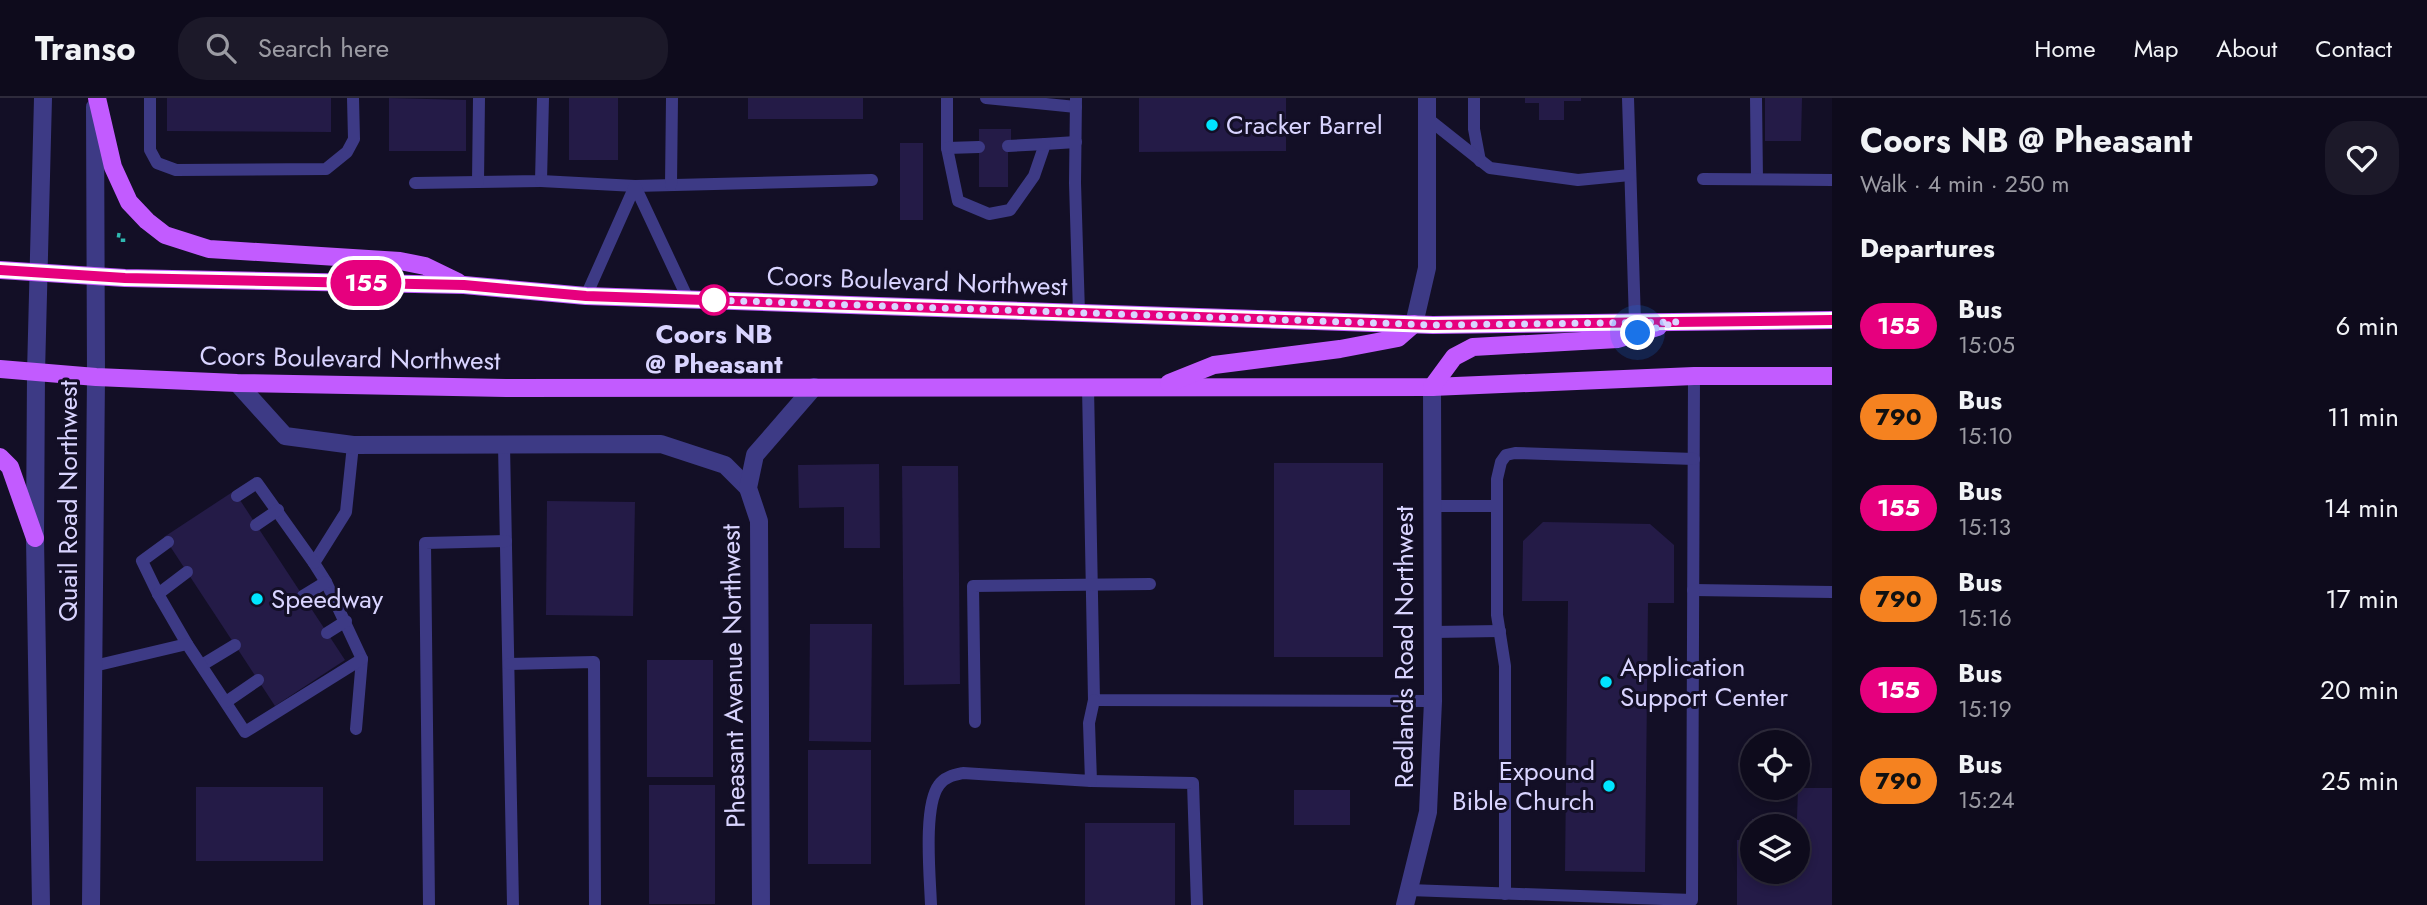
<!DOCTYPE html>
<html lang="en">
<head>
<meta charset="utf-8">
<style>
  body { margin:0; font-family:Jost,sans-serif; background:#1c1929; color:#f1f3f6; height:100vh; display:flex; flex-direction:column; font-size:26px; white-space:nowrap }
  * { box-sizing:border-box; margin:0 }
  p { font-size:23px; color:#9b9ba3 }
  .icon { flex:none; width:38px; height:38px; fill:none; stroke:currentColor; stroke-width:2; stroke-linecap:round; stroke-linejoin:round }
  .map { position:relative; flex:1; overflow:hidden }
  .panel { display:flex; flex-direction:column; background:#0e0b1c; width:595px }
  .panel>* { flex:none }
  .badge { padding:0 14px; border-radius:23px; font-size:24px; line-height:46px }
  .fabs { position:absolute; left:1740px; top:632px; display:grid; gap:14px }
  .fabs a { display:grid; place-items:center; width:70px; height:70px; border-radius:50%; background:#0e0b1c; box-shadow:0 4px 10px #0003,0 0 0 2px #2e2b3b; font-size:35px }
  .you { position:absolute; width:35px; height:35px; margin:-18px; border:5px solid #fff; border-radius:50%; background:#1a73e8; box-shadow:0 0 0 10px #1a73e833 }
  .map>.badge { position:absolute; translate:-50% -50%; box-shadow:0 0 0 4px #fff }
  h2 { padding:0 28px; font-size:26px; line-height:63px }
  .round { display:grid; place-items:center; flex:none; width:74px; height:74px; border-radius:28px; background:#1c1929 }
  .head { display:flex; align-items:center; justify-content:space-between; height:119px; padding:0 28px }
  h1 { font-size:33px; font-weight:700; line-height:52px }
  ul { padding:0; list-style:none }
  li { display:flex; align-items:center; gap:21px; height:91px; padding:0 28px }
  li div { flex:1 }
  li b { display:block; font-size:26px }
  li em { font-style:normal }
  li .badge { min-width:77px; font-weight:700; text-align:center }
  header { display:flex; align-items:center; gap:42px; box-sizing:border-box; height:98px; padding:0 35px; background:#0e0b1c; border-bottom:2px solid #2e2b3b }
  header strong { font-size:33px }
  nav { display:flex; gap:38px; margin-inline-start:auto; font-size:24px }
  .search { width:490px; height:63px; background:#1c1929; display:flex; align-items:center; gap:18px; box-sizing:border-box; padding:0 24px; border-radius:28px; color:#9b9ba3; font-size:26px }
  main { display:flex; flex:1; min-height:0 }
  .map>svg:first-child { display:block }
  .building { fill:#241b47 }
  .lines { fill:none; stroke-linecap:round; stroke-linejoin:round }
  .path { stroke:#2fb8b0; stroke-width:4.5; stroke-dasharray:3.5 5; stroke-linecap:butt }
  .service { stroke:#3d3a85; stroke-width:12 }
  .minor { stroke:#3d3a85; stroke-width:18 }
  .tertiary { stroke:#3d3a85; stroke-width:18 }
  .primary { stroke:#c25bff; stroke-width:18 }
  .line-casing { stroke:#fff; stroke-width:16 }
  .line { stroke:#e6007e; stroke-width:10 }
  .walk { stroke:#d9d4ff; stroke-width:7; stroke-dasharray:0 12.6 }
  .poi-dot { fill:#00e5ff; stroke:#130f26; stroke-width:2.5 }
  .stop-dot { fill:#fff; stroke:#e6007e; stroke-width:3.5 }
  .labels { text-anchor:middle; stroke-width:6; stroke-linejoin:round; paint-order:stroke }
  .poi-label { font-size:26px; fill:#d9d4ff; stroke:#130f26; text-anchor:start }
  .street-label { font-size:26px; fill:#d9d4ff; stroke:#130f26 }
  .stop-label { font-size:26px; font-weight:bold; fill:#d9d4ff; stroke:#130f26 }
</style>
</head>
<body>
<header>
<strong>Transo</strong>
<div class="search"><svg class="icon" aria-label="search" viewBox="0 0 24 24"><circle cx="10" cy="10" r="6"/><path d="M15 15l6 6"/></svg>Search here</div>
<nav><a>Home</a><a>Map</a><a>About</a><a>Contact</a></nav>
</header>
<main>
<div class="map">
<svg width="1832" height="807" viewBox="0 0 1832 807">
  <rect width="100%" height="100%" fill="#130f26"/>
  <g class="building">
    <path d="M167 0H331V34L167 33Z"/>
    <path d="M389 0 466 2V53H389Z"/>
    <rect x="569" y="0" width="49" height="62"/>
    <rect x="748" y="0" width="115" height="21"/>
    <path d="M1139 0H1286V53L1139 54Z"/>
    <path d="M1525 0H1581V3H1564V22H1539V5H1525Z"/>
    <path d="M1765 0H1802L1801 43H1765Z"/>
    <path d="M979 31H1011V45H1008V89H979Z"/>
    <rect x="900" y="45" width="23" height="77"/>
    <rect x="1274" y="365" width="109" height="194"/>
    <path d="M879 366 880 450H844V409L799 410 798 367Z"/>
    <path d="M902 368H958L960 586 904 587Z"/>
    <path d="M234 393 345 562 275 608 164 439Z"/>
    <path d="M547 403 635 404 633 518 546 517Z"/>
    <path d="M1543 424 1650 426 1674 447V505H1648L1645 774 1565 773 1568 503H1522L1523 443Z"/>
    <path d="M810 526H872L871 644 809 643Z"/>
    <rect x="647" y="562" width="66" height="117"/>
    <rect x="808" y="652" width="63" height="114"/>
    <rect x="649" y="687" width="66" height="119"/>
    <rect x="196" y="689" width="127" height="74"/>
    <path d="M1798 690H1832V807H1737V742H1752V774H1797V728H1752V721H1797Z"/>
    <rect x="1294" y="692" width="56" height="35"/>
    <rect x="1085" y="725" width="90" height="82"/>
  </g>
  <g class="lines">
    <path class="path" d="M117 137 123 138V149"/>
    <g class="service">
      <path d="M150 0V52L157 65 176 72 326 71 347 54 354 41 353 0"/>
      <path d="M479 0 478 84 541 83 543 0"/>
      <path d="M947 0V50L958 103 989 116 1010 112 1034 78 1045 46 1076 44"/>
      <path d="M986 0 1076 9"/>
      <path d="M1076 0 1075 85 1079 215"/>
      <path d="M1474 0V31L1480 63"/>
      <path d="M1628 0 1635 224"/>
      <path d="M1756 0 1757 81"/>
      <path d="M1427 20 1490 70 1578 82 1630 77"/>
      <path d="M1008 48 1045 46"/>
      <path d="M947 50 979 49"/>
      <path d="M1703 81 1832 82"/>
      <path d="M541 83 635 88 872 82"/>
      <path d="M415 85 478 84"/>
      <path d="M671 87 672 0"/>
      <path d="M586 198 635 88 688 201"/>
      <path d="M1088 289 1094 602 1433 603"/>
      <path d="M353 347 346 414 314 465 326 484 362 561 356 631"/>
      <path d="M504 347 513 807"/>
      <path d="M237 398 257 385 314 465"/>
      <path d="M1432 408H1497"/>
      <path d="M256 427 278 412"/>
      <path d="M168 444 142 463 158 496 187 546"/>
      <path d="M1693 492 1832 494"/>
      <path d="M158 496 187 474"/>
      <path d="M303 498 326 484"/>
      <path d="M1433 534 1500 533"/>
      <path d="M327 535 346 523"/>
      <path d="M509 566 594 564 595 807"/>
      <path d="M202 567 235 547"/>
      <path d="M94 568 187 546 245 634 362 561"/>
      <path d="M226 604 258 582"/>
      <path d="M975 624 973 488 1150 486"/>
      <path d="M1091 683 1193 685 1197 807"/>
      <path d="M1409 792 1692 802 1694 278"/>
      <path d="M1505 796V568L1497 517V381L1501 364 1506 357 1515 355 1694 361"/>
      <path d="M429 807 425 445 506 443"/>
      <path d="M931 807C930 779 923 708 939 687 944 679 954 677 963 675L1091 683 1089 625 1094 602"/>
    </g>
    <g class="minor">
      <path d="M237 285 285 338 353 347 661 346 725 367 748 390"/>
      <path d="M761 807 759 423 748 390 755 357 814 289"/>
    </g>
    <g class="tertiary">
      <path d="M1414 226 1427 170V0"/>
      <path d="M41 807 35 440 36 275 43 0"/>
      <path d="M91 807 96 279 95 9"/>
      <path d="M1405 807 1428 714 1433 603 1432 289"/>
    </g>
    <g class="primary">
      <path d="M97 0 113 69 129 104 147 123 165 137 209 151 400 163 425 168 458 184"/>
      <path d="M0 172 125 180 464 187 586 198 1433 227 1832 222"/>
      <path d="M0 271 96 279 237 285 506 290 1432 289 1694 278H1832"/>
      <path d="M1169 285 1214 267 1340 251 1398 240 1414 226"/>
      <path d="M1432 289 1454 259 1473 249 1618 241 1658 229"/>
      <path d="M0 359 10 369 35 440"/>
    </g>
  </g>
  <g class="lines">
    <defs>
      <path id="line" d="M0 172 125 180 464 187 586 198 1433 227 1832 222"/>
    </defs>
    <use href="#line" class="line-casing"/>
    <use href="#line" class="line"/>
    <path class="walk" d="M714 202H710L1433 227 1678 224 1638 235"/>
  </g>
  <g class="poi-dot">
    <circle cx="1212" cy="27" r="7"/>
    <circle cx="257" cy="501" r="7"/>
    <circle cx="1606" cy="584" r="7"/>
    <circle cx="1609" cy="688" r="7"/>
  </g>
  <circle class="stop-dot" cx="714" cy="202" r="14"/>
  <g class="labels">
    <g class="poi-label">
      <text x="1226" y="36">Cracker Barrel</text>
      <text x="271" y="510">Speedway</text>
      <text x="1620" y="578">Application<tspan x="1620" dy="30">Support Center</tspan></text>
      <text x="1595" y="682" text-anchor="end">Expound<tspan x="1595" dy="30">Bible Church</tspan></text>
    </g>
    <g class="street-label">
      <text transform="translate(917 183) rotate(2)" y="9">Coors Boulevard Northwest</text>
      <text transform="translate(350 260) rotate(1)" y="9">Coors Boulevard Northwest</text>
      <text transform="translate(68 403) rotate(-90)" y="9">Quail Road Northwest</text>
      <text transform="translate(1404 549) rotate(-90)" y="9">Redlands Road Northwest</text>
      <text transform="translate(733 578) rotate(-91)" y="9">Pheasant Avenue Northwest</text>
    </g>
    <g class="stop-label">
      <text x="714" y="245">Coors NB<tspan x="714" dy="30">@ Pheasant</tspan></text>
    </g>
  </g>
</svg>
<div class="fabs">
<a><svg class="icon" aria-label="locate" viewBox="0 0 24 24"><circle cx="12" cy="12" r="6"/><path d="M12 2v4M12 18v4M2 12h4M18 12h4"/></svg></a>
<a><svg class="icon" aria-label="layers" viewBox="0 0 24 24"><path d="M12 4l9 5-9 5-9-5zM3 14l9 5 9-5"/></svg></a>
</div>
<div class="you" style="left:1638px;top:235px"></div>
<b class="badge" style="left:366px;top:185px;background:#e6007e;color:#fff">155</b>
</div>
<section class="panel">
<div class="head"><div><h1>Coors NB @ Pheasant</h1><p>Walk · 4 min · 250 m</p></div><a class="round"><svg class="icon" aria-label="heart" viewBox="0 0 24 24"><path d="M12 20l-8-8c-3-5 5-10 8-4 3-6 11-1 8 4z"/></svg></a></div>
<h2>Departures</h2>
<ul>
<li><span class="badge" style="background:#e6007e;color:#fff">155</span><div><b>Bus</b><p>15:05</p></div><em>6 min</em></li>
<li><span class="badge" style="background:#f58220;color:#111">790</span><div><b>Bus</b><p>15:10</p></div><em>11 min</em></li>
<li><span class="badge" style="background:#e6007e;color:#fff">155</span><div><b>Bus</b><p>15:13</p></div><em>14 min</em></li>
<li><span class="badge" style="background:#f58220;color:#111">790</span><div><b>Bus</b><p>15:16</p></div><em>17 min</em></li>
<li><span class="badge" style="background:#e6007e;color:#fff">155</span><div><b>Bus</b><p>15:19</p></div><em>20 min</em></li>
<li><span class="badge" style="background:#f58220;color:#111">790</span><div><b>Bus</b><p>15:24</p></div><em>25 min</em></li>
</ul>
</section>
</main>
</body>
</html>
